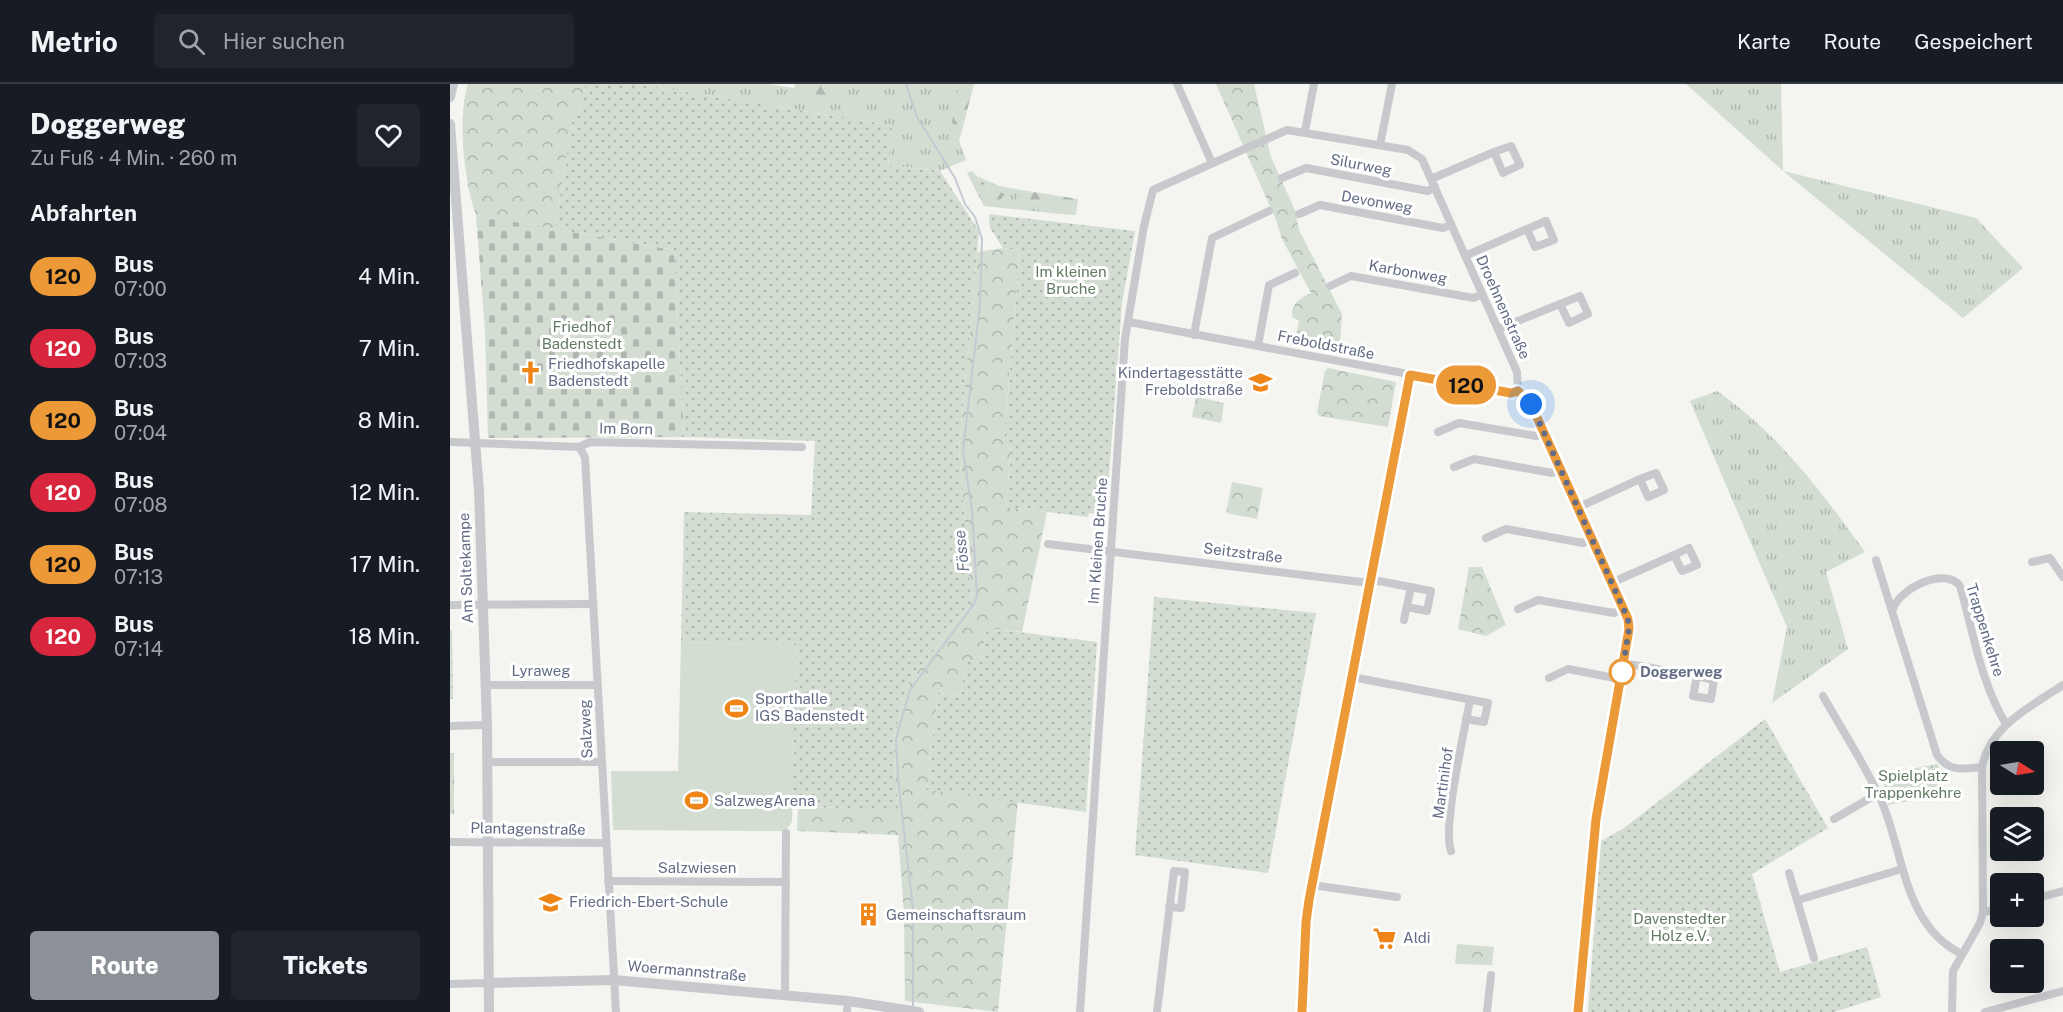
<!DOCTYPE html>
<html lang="de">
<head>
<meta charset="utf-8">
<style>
  body { margin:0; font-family:"Public Sans",sans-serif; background:#20242c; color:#f1f3f6; height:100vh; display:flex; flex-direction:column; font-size:22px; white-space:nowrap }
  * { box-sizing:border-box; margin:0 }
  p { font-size:20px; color:#9ea1a6 }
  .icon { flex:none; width:33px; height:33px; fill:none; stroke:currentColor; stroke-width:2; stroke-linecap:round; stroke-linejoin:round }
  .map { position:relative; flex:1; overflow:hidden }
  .side { display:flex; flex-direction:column; background:#171b24; width:450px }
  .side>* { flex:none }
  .badge { padding:0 12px; border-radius:20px; font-size:21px; line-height:39px }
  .needle { width:39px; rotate:101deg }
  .tools { position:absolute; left:1540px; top:657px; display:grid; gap:12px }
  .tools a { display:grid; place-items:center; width:54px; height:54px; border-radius:6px; background:#171b24; box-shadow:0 6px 24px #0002; font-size:30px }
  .you { position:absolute; width:30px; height:30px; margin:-15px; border:4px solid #fff; border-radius:50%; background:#1a73e8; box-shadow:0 0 0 9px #1a73e833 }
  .map>.badge { position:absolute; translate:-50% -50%; box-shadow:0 0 0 3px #fff }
  h2 { padding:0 30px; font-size:22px; line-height:54px }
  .round { display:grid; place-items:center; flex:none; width:63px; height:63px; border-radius:6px; background:#20242c }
  .summary { display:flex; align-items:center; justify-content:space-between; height:102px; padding:0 30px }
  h1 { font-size:28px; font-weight:800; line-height:45px }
  .cta { display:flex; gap:12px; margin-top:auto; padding:12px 30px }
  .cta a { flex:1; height:69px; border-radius:6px; background:#8c9099; color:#fff; font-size:24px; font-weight:800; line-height:69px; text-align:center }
  .cta a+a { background:#20242c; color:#f1f3f6 }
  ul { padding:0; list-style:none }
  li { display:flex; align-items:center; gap:18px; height:72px; padding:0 30px }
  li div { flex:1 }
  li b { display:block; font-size:22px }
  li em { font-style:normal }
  li .badge { min-width:66px; font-weight:700; text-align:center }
  header { display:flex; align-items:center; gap:36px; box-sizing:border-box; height:84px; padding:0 30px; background:#171b24; border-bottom:2px solid #363941 }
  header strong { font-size:28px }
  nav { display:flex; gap:33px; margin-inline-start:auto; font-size:21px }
  .search { width:420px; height:54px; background:#20242c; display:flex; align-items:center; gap:15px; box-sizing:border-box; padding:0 21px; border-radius:6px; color:#9ea1a6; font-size:22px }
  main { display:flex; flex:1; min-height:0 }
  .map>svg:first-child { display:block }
  .grass { fill:url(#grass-tufts) }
  .forest { fill:url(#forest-firs) }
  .cemetery { fill:url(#cemetery-stones) }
  .park { fill:url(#park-crowns) }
  .garden { fill:url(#garden-dots) }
  .pitch { fill:#d3ddd2 }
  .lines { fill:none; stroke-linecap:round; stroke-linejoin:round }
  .stream { stroke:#c4cad2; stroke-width:2 }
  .minor { stroke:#c7c9cd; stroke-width:8 }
  .tertiary { stroke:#c7c9cd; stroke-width:10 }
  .line-casing { stroke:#fff; stroke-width:14 }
  .line { stroke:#ec9938; stroke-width:9 }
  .walk { stroke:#626c84; stroke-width:6; stroke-dasharray:0 10.8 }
  .stop-dot { fill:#fff; stroke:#ec9938; stroke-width:3 }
  .labels { text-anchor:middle; stroke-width:6; stroke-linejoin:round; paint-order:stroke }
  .street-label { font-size:15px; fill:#626c84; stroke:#fff }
  .park-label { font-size:15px; fill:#617b63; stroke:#fff }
  .poi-label { font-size:15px; fill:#626c84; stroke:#fff; text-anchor:start }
  .stop-label { font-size:15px; font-weight:bold; fill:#626c84; stroke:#fff; text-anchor:start }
  .water-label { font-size:16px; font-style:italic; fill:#637489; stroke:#fff }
</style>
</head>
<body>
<header>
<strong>Metrio</strong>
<div class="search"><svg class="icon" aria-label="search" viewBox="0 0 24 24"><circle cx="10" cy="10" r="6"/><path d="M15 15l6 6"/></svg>Hier suchen</div>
<nav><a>Karte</a><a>Route</a><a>Gespeichert</a></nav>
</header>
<main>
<section class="side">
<div class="summary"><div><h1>Doggerweg</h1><p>Zu Fuß · 4 Min. · 260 m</p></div><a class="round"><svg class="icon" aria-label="heart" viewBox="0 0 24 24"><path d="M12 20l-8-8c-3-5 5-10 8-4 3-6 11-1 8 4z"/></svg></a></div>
<h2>Abfahrten</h2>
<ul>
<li><span class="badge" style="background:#ec9938;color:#111">120</span><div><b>Bus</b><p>07:00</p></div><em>4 Min.</em></li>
<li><span class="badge" style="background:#d7263d;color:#fff">120</span><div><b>Bus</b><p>07:03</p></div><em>7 Min.</em></li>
<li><span class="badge" style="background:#ec9938;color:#111">120</span><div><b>Bus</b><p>07:04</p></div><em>8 Min.</em></li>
<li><span class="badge" style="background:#d7263d;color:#fff">120</span><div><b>Bus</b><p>07:08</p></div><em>12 Min.</em></li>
<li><span class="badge" style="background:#ec9938;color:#111">120</span><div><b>Bus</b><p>07:13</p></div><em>17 Min.</em></li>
<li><span class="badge" style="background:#d7263d;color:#fff">120</span><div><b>Bus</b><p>07:14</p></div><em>18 Min.</em></li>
</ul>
<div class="cta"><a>Route</a><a>Tickets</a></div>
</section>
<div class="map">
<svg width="1613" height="928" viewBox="0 0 1613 928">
  <defs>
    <pattern id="grass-tufts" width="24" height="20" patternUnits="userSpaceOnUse" patternTransform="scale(1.5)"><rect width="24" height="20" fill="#d3ddd2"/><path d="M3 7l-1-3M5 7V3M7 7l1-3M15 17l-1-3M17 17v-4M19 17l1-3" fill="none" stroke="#afb7b0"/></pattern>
    <pattern id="forest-firs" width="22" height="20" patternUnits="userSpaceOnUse" patternTransform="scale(1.5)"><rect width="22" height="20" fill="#d3ddd2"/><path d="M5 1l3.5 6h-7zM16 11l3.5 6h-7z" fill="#afb7b0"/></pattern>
    <pattern id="cemetery-stones" width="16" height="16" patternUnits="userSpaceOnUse" patternTransform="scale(1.5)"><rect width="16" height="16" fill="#d3ddd2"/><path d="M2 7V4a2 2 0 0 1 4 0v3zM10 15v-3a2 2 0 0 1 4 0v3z" fill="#afb7b0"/></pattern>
    <pattern id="park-crowns" width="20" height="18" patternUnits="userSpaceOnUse" patternTransform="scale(1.5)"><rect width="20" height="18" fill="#d3ddd2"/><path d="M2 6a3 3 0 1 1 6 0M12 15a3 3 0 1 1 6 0" fill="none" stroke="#afb7b0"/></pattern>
    <pattern id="garden-dots" width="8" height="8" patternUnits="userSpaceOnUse" patternTransform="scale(1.5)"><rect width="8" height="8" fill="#d3ddd2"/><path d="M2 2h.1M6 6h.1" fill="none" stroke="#afb7b0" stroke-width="1.8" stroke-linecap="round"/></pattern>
  </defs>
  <rect width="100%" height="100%" fill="#f4f5f1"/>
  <g class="grass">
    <path d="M186 0H318L344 4 345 0H524L509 57 516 76 490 87 438 81 442 41Z"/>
    <path d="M1236 0H1331L1333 87 1526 134 1573 184 1513 234 1333 87Z"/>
    <path d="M527 92 549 102 584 108 572 109V122L586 116 610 121V130L534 122 526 107 534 116 554 110 539 104Z"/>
    <path d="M1267 307C1330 351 1370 406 1415 468L1376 488 1398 565 1322 619 1337 543 1240 317Z"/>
    <rect x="0" y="669" width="4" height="61"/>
  </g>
  <g class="forest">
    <path d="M348 0H387L398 9 399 18 367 14Z"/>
    <path d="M509 0H524L510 53 502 38Z"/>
    <path d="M522 87 539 104 555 110 549 117 534 116 526 107 517 89Z"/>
    <path d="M584 108 628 115 626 131 610 130V121L586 116 572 122 563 119 572 109Z"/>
  </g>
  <path class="cemetery" d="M26 131 224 166 234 353 38 354 35 247Z"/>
  <g class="park">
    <path d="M18 0H136L130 28H124L105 145 26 131C14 99 7 33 18 0Z"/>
    <path d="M766 0H804L821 73 845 126 849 146 892 230 890 261 871 263 845 257 849 237 842 233C842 219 849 215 861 209L832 155 826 136Z"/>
    <path d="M553 164 570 166 554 356 561 359 556 423 597 428 572 548 536 544 532 578 515 576 511 611 488 609 477 706 568 717 548 928 455 917 454 829 448 751 347 747 348 724H448L443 656 457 601 521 518 509 364 527 168Z"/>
    <path d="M878 284 946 298 938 343 869 332 867 328 875 287Z"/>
    <path d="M746 313 774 319 771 339 742 333Z"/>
    <path d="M782 398 813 404 807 435 776 429Z"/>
    <path d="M1019 483H1032L1056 541 1036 552 1008 545Z"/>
    <path d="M1488 680 1494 711 1438 721 1432 690Z"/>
    <path d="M1007 860 1044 863 1042 881 1005 880Z"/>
  </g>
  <g class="garden">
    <path d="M136 0H186L442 41 438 81 490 87 529 147 509 364 521 518 457 601 443 656 448 725 342 723 346 561 231 558 234 428 361 431 365 357 234 353 224 166 105 145 124 27 130 28Z"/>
    <path d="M539 130 685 147 672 219 656 431 639 429 638 433 556 423 561 359 554 358 570 166 553 164 540 144Z"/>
    <path d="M704 513 866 529 818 789 685 771Z"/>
    <path d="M536 544 647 558 636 728 477 706 488 609 511 611 515 576 532 577Z"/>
    <path d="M0 546H2L3 615H0Z"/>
    <path d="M1315 635 1378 744 1302 790 1330 888 1417 863 1431 913 1384 928H1138L1151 757 1174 744Z"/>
  </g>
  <path class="pitch" d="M231 558 346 561 342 738 335 747 163 746 161 687H228Z"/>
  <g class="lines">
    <path class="stream" d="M456 0 467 33 505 94 515 120 525 133 532 155 530 221 513 367 522 426 527 511 524 520 460 606 446 655 448 695 463 825V922"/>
    <g class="minor">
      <path d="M727 0 762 79"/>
      <path d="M855 47 864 0"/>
      <path d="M930 61 942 0"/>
      <path d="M832 94 856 84 978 107 985 103"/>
      <path d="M981 95 1044 68 1053 89 1070 81 1061 62 1044 68"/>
      <path d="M849 130 870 121 993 144 1001 141"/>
      <path d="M1015 172 1077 145 1085 163 1104 156 1096 137 1077 145"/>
      <path d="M880 202 901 192 1024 214 1032 210"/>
      <path d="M679 238 1061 309 1068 307"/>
      <path d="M1048 245 1110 220 1119 239 1138 230 1130 212 1110 220"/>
      <path d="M744 251 762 154 819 127"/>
      <path d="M808 262 819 201 845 189"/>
      <path d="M1068 307 1081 320 1173 524 1179 545 1146 735 1128 928"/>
      <path d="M988 348 1009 339 1086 352 1094 349"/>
      <path d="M0 358 129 363 140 358 352 363"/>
      <path d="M129 363 135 373 166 928"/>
      <path d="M1004 383 1024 375 1102 389 1110 385"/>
      <path d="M1127 424 1190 395 1198 413 1214 406 1206 389 1190 395"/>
      <path d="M1036 454 1056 445 1133 459 1142 455"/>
      <path d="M598 460 911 498 929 497 981 507 977 527 957 523"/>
      <path d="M1426 476 1487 671C1499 688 1513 685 1532 683"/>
      <path d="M1582 478 1600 474 1613 493"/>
      <path d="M1161 499 1224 471 1232 487 1247 481 1239 464 1224 471"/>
      <path d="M0 521 143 520"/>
      <path d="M1068 525 1088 516 1164 529 1173 524"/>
      <path d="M1443 525C1449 505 1494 482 1510 502 1523 547 1531 600 1556 640"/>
      <path d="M954 536 961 503"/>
      <path d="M1173 579 1247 592 1243 612 1261 615 1264 596 1247 592"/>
      <path d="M902 593 1038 619 1034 638 1016 635"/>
      <path d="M1099 594 1118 585 1170 595"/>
      <path d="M36 601H147"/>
      <path d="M1373 612C1393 648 1417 683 1433 721 1454 772 1455 843 1512 870"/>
      <path d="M0 642 37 641"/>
      <path d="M37 678H151"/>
      <path d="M1384 735 1427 710"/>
      <path d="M0 758 156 759"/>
      <path d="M1001 767C992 743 1015 645 1020 616"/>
      <path d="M1339 789 1364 874"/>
      <path d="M158 797 336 798"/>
      <path d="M862 801 947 813"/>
      <path d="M1584 815 1613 807"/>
      <path d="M1348 816 1452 785"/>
      <path d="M1533 828 1551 825"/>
      <path d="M0 900 38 899"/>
      <path d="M335 911 336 749"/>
      <path d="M397 928 398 917"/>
      <path d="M630 928 675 255 694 142 703 106 837 46 958 66 972 75 1067 288 1068 307"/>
      <path d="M707 928 724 787 735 788 731 824 719 823"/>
      <path d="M852 928 859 816 960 291"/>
      <path d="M1037 928 1041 891"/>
      <path d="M1502 928 1503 887 1530 839 1533 828 1532 683C1540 642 1580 623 1613 601"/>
      <path d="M1535 928 1613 907"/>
    </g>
    <g class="tertiary">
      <path d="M0 13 3 0"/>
      <path d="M0 40 29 407 37 641 39 928"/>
      <path d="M38 899 164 896 398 917 469 928"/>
    </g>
  </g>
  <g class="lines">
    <defs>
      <path id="line" d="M852 928 856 838 859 816 960 291 1061 309 1068 307 1081 320 1178 535 1179 545 1146 735 1128 928"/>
    </defs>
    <use href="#line" class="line-casing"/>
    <use href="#line" class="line"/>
    <path class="walk" d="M1081 320 1178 535 1179 545 1172 588"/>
  </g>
  <defs>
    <symbol id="church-bare" viewBox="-9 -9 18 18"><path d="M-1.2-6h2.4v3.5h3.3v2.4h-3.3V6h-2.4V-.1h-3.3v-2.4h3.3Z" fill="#ef8517" stroke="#fff" stroke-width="2.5" paint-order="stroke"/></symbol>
    <symbol id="school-bare" viewBox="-9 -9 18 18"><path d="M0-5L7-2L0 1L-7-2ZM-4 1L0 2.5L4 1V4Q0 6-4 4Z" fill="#ef8517" stroke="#fff" stroke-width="2.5" paint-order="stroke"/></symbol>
    <symbol id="stadium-bare" viewBox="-9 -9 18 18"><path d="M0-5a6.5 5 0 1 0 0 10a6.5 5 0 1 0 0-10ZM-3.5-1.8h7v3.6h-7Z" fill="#ef8517" stroke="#fff" stroke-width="2.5" paint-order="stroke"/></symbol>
    <symbol id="building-bare" viewBox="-9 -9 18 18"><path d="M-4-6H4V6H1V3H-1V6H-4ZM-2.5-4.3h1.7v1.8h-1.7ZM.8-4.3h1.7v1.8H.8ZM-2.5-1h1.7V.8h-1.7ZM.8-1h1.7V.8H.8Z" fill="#ef8517" stroke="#fff" stroke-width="2.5" paint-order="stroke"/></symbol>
    <symbol id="supermarket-bare" viewBox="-9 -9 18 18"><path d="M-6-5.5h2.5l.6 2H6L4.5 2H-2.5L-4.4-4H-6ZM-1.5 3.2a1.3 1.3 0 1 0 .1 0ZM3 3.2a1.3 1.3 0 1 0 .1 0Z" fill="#ef8517" stroke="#fff" stroke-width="2.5" paint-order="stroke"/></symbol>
  </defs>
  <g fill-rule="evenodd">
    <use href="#church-bare" x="64" y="272" width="33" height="33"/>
    <use href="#school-bare" x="794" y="282" width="33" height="33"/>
    <use href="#stadium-bare" x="270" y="608" width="33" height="33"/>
    <use href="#stadium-bare" x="230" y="700" width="33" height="33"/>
    <use href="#school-bare" x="84" y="802" width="33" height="33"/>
    <use href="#building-bare" x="402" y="814" width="33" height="33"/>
    <use href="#supermarket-bare" x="918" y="838" width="33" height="33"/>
  </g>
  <circle class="stop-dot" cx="1172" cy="588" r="12"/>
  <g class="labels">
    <g class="street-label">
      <text transform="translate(911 81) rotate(11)" y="5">Silurweg</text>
      <text transform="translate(927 118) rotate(10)" y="5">Devonweg</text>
      <text transform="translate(958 188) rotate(10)" y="5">Karbonweg</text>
      <text transform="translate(1053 223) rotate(66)" y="5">Droehnenstraße</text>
      <text transform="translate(876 261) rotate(11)" y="5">Freboldstraße</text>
      <text transform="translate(176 345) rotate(1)" y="5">Im Born</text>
      <text transform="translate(648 457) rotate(-86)" y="5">Im Kleinen Bruche</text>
      <text transform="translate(793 469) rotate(7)" y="5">Seitzstraße</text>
      <text transform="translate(16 484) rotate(-92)" y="5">Am Soltekampe</text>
      <text transform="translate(1535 546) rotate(73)" y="5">Trappenkehre</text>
      <text x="91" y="592">Lyraweg</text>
      <text transform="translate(136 645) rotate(-93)" y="5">Salzweg</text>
      <text transform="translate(993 699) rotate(-82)" y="5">Martinihof</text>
      <text transform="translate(78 745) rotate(1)" y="5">Plantagenstraße</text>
      <text x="247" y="789">Salzwiesen</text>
      <text transform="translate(237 887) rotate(5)" y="5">Woermannstraße</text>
    </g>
    <g class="park-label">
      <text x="621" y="193">Im kleinen<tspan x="621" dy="17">Bruche</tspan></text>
      <text x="132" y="248">Friedhof<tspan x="132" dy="17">Badenstedt</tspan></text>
      <text x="1463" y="697">Spielplatz<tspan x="1463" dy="17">Trappenkehre</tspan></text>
      <text x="1230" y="840">Davenstedter<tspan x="1230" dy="17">Holz e.V.</tspan></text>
    </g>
    <g class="poi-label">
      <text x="98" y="285">Friedhofskapelle<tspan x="98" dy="17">Badenstedt</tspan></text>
      <text x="793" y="294" text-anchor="end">Kindertagesstätte<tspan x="793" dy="17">Freboldstraße</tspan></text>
      <text x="305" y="620">Sporthalle<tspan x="305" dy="17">IGS Badenstedt</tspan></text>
      <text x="264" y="722">SalzwegArena</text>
      <text x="119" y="823">Friedrich-Ebert-Schule</text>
      <text x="436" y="836">Gemeinschaftsraum</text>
      <text x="953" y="859">Aldi</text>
    </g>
    <g class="stop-label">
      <text x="1190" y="593">Doggerweg</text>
    </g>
    <g class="water-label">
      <text transform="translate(511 467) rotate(-96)" y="6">Fösse</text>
    </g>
  </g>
</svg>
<div class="tools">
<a><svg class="needle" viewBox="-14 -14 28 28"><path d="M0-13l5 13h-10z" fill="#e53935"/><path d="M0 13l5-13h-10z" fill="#9ea1a6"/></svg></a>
<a><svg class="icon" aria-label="layers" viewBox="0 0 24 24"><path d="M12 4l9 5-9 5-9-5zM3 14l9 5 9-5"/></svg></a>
<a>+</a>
<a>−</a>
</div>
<div class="you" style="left:1081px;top:320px"></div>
<b class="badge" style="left:1016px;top:301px;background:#ec9938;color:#111">120</b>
</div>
</main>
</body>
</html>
